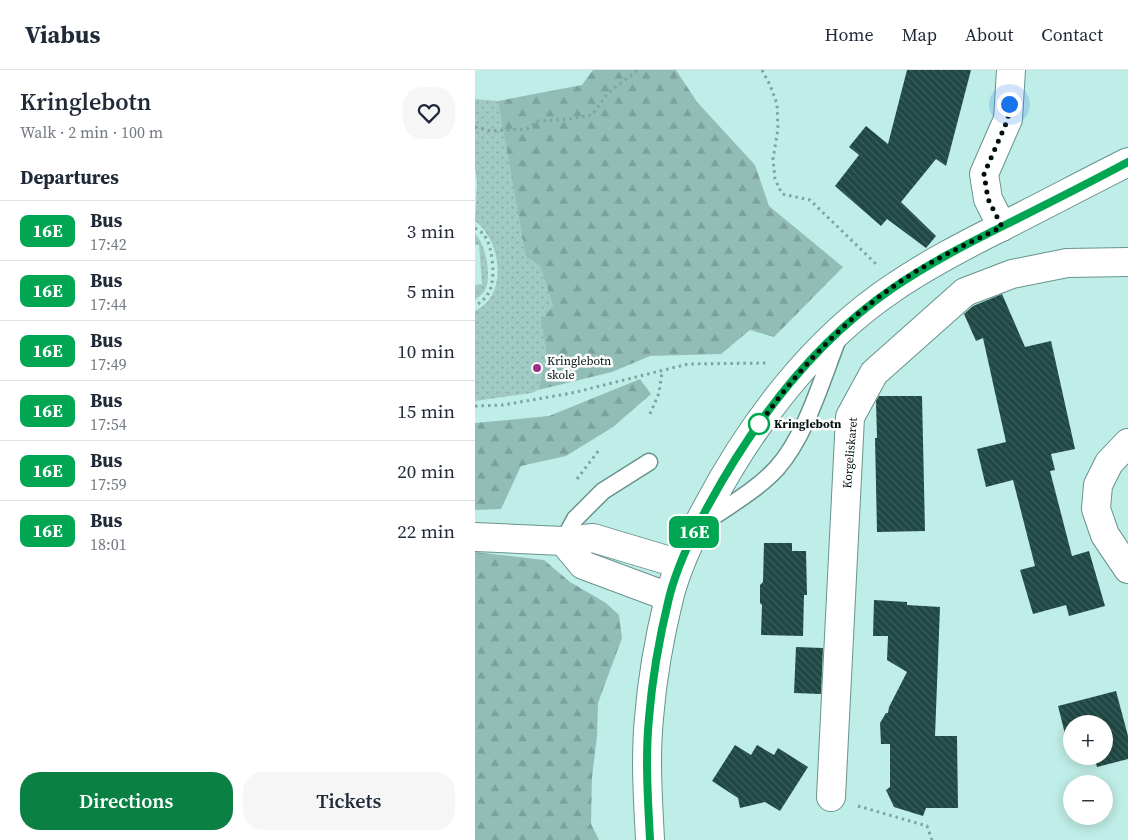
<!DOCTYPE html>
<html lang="en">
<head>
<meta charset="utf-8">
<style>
  body { margin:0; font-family:"Source Serif 4",serif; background:#f6f6f7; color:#1f2937; height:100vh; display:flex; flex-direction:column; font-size:19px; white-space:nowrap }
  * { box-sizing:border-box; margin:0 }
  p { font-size:16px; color:#747a83 }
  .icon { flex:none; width:28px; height:28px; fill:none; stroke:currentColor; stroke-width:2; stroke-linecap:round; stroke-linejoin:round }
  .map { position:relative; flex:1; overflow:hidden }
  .drawer { display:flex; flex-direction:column; background:#fff; width:475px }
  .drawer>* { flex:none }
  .badge { padding:0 10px; border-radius:8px; font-size:18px; line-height:32px }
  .fabs { position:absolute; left:588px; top:645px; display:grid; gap:10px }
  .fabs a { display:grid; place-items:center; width:50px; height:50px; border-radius:50%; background:#fff; box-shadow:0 2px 12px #0003; font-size:25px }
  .you { position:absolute; width:25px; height:25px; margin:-12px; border:4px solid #fff; border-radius:50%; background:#1a73e8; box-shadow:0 0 0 8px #1a73e833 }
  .map>.badge { position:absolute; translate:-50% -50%; box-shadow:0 0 0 2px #fff }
  h2 { padding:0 20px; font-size:19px; line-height:45px }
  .round { display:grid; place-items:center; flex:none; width:52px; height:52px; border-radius:20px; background:#f6f6f7 }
  .summary { display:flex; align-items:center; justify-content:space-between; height:85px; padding:0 20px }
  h1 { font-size:24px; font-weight:600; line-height:38px }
  .cta { display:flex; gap:10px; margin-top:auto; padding:10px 20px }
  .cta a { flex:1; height:58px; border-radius:20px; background:#0b8043; color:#fff; font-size:20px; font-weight:600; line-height:58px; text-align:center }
  .cta a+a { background:#f6f6f7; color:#1f2937 }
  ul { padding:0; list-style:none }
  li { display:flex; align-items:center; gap:15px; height:60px; padding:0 20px; border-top:1px solid #e0e1e3 }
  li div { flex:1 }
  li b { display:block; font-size:19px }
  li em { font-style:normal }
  li .badge { min-width:55px; font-weight:700; text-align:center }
  header { display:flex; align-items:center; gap:30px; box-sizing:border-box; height:70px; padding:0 25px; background:#fff; border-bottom:1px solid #e0e1e3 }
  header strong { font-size:24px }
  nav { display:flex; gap:28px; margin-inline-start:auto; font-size:18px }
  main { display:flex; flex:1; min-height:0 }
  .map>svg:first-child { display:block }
  .grass { fill:url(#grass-dots) }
  .forest { fill:url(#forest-firs) }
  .building { fill:url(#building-back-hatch) }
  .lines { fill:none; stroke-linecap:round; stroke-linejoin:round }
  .lane-casing { stroke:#68938e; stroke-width:19 }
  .street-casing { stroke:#68938e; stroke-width:30 }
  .secondary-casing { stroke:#68938e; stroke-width:30 }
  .path { stroke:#7fa39e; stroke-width:3; stroke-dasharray:2.5 4; stroke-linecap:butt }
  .lane { stroke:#fff; stroke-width:16 }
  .street { stroke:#fff; stroke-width:28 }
  .secondary { stroke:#fff; stroke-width:28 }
  .line-casing { stroke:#fff; stroke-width:11 }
  .line { stroke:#00a651; stroke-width:8 }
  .walk { stroke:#01100e; stroke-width:5; stroke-dasharray:0 9 }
  .poi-dot { fill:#9e2e8c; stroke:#fff; stroke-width:2 }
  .stop-dot { fill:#fff; stroke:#00a651; stroke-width:2.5 }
  .labels { text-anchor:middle; stroke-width:5; stroke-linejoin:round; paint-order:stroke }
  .poi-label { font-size:12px; fill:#01100e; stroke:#fff; text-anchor:start }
  .stop-label { font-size:12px; font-weight:bold; fill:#01100e; stroke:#fff; text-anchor:start }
  .street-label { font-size:12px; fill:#01100e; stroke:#fff }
</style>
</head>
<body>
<header>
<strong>Viabus</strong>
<nav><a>Home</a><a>Map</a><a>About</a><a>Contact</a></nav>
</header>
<main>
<section class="drawer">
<div class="summary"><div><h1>Kringlebotn</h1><p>Walk · 2 min · 100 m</p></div><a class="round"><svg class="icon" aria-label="heart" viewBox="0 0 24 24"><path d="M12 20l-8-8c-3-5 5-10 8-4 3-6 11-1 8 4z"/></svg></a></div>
<h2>Departures</h2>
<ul>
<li><span class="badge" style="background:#00a651;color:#fff">16E</span><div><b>Bus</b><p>17:42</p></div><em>3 min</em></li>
<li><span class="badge" style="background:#00a651;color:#fff">16E</span><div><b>Bus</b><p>17:44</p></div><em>5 min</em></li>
<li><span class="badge" style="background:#00a651;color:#fff">16E</span><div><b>Bus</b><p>17:49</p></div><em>10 min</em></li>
<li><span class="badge" style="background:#00a651;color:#fff">16E</span><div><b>Bus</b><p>17:54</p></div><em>15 min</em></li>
<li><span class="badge" style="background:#00a651;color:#fff">16E</span><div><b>Bus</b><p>17:59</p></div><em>20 min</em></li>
<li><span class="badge" style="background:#00a651;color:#fff">16E</span><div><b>Bus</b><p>18:01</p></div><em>22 min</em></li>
</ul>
<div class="cta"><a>Directions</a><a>Tickets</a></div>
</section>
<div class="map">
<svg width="653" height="770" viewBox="0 0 653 770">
  <defs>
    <pattern id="grass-dots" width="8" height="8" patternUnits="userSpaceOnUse" patternTransform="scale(1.25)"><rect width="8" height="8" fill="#a1cac4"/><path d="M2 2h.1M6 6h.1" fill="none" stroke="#89aca7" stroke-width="1.8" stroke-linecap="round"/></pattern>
    <pattern id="forest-firs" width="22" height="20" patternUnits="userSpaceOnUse" patternTransform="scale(1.25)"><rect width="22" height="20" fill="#92bdb7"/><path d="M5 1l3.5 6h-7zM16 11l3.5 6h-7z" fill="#7ca19c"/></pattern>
    <pattern id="building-back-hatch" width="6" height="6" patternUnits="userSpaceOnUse" patternTransform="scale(1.25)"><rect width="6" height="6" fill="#1f4844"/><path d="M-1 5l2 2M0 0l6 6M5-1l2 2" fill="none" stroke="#3d5e5b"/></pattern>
  </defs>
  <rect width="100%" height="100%" fill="#bfede7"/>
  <g class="grass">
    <path d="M0 29 23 31 31 70 65 196 78 236 70 272 71 288 63 320 57 323 0 331V241C34 225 26 170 0 151L2 112 0 98Z"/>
    <path d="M0 164C11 174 16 204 11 218 9 223 4 227 0 230V215L7 214 4 175H0Z"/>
  </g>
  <g class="forest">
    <path d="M118 0H201L222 32 280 95 294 136 368 197 299 267 275 260 246 284 175 286 137 302 63 320 71 288 70 272 66 251 78 236 65 196 51 186 23 31 107 15Z"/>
    <path d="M165 309 176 324 138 357 91 386 46 396 26 439 0 440V353L74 346Z"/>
    <path d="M0 482 69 490 95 512 131 533 144 545 147 568 123 633 122 666 117 707 116 754 124 770H0Z"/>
  </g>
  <g class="building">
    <path d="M432 0H496L471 96 461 89 426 132 461 166 451 178 412 149 406 156 360 116 384 85 374 77 391 56 413 74Z"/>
    <path d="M527 224 550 277 576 271 600 379 576 384 580 400 575 401 597 486 614 481 630 536 594 546 591 535 558 544 545 500 560 496 538 410 511 417 502 379 531 372 508 268 501 271 489 244 498 236Z"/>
    <path d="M404 326H447L450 461 402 462 400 368H402L401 331Z"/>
    <path d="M289 473H317V481H331L332 525H329L328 566 286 565 287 535 285 533V515L288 512Z"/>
    <path d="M399 530 432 532V535L465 537 460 666H482L483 738H451L448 746 419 737 411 720 415 717V674H406L405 653 411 643H413L414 637 432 602 412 590 413 566H398Z"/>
    <path d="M321 577 348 578 346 624 319 623Z"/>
    <path d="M641 621 653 666V689L622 697 619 686H629V654H596V671L592 672 583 636Z"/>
    <path d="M260 675 276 685 282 675 299 685 303 678 333 697 305 741 290 732 265 738 263 728 237 711Z"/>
  </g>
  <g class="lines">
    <defs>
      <g id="lane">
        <path d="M229 453C253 436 282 420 302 398 330 367 347 310 362 271"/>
        <path d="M88 471 100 449 128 421 174 392"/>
      </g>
      <g id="street">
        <path d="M527 157 513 129 509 104 533 49 536 0"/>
        <path d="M653 373 634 393 623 415 621 439 630 465 653 499"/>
        <path d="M0 467 88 471 118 468 205 494"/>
        <path d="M88 471 108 495 194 527"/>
        <path d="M356 727 375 347 399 303 490 222 537 204 592 193 653 192"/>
      </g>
      <path id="secondary" d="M175 770C173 729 170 689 174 648 177 610 185 565 194 528 202 496 217 465 233 436 277 353 339 271 418 218 453 194 490 175 528 156 570 135 611 113 653 92"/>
    </defs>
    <use href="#lane" class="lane-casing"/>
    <use href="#street" class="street-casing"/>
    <use href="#secondary" class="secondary-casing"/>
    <g class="path">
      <path d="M287 0 295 15 302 34 303 59 298 89 300 109 307 124 335 130 401 194"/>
      <path d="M0 57 16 61 52 59 63 51 94 49 117 45 133 23 163 0"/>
      <path d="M0 158C3 160 7 162 9 165 18 176 21 210 14 222 11 228 6 232 0 236"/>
      <path d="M0 336 28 335 97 323 213 294 292 293"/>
      <path d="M175 344 184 323 187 302"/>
      <path d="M102 409 124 380"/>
      <path d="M383 736 452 756 457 770"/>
    </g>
    <use href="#lane" class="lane"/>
    <use href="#street" class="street"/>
    <use href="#secondary" class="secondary"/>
  </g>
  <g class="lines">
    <defs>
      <path id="line" d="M175 770C173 729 170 689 174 648 177 610 185 565 194 528 202 496 217 465 233 436 278 353 339 272 418 218 453 194 490 175 528 156 570 135 612 114 653 92"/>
    </defs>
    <use href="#line" class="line-casing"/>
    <use href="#line" class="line"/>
    <path class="walk" d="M284 354 283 356C329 290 388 230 459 191 481 179 504 168 527 157L513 129 509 104 533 49 534 34"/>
  </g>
  <circle class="poi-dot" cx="62" cy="298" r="5"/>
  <circle class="stop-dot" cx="284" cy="354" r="10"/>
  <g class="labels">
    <g class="poi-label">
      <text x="72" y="295">Kringlebotn<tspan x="72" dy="14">skole</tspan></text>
    </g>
    <g class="stop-label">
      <text x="299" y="358">Kringlebotn</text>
    </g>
    <g class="street-label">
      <text transform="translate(375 383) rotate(-85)" y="4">Korgeliskaret</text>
    </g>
  </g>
</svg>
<div class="fabs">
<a>+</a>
<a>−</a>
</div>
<div class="you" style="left:534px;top:34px"></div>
<b class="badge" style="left:219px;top:462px;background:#00a651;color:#fff">16E</b>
</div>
</main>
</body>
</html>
